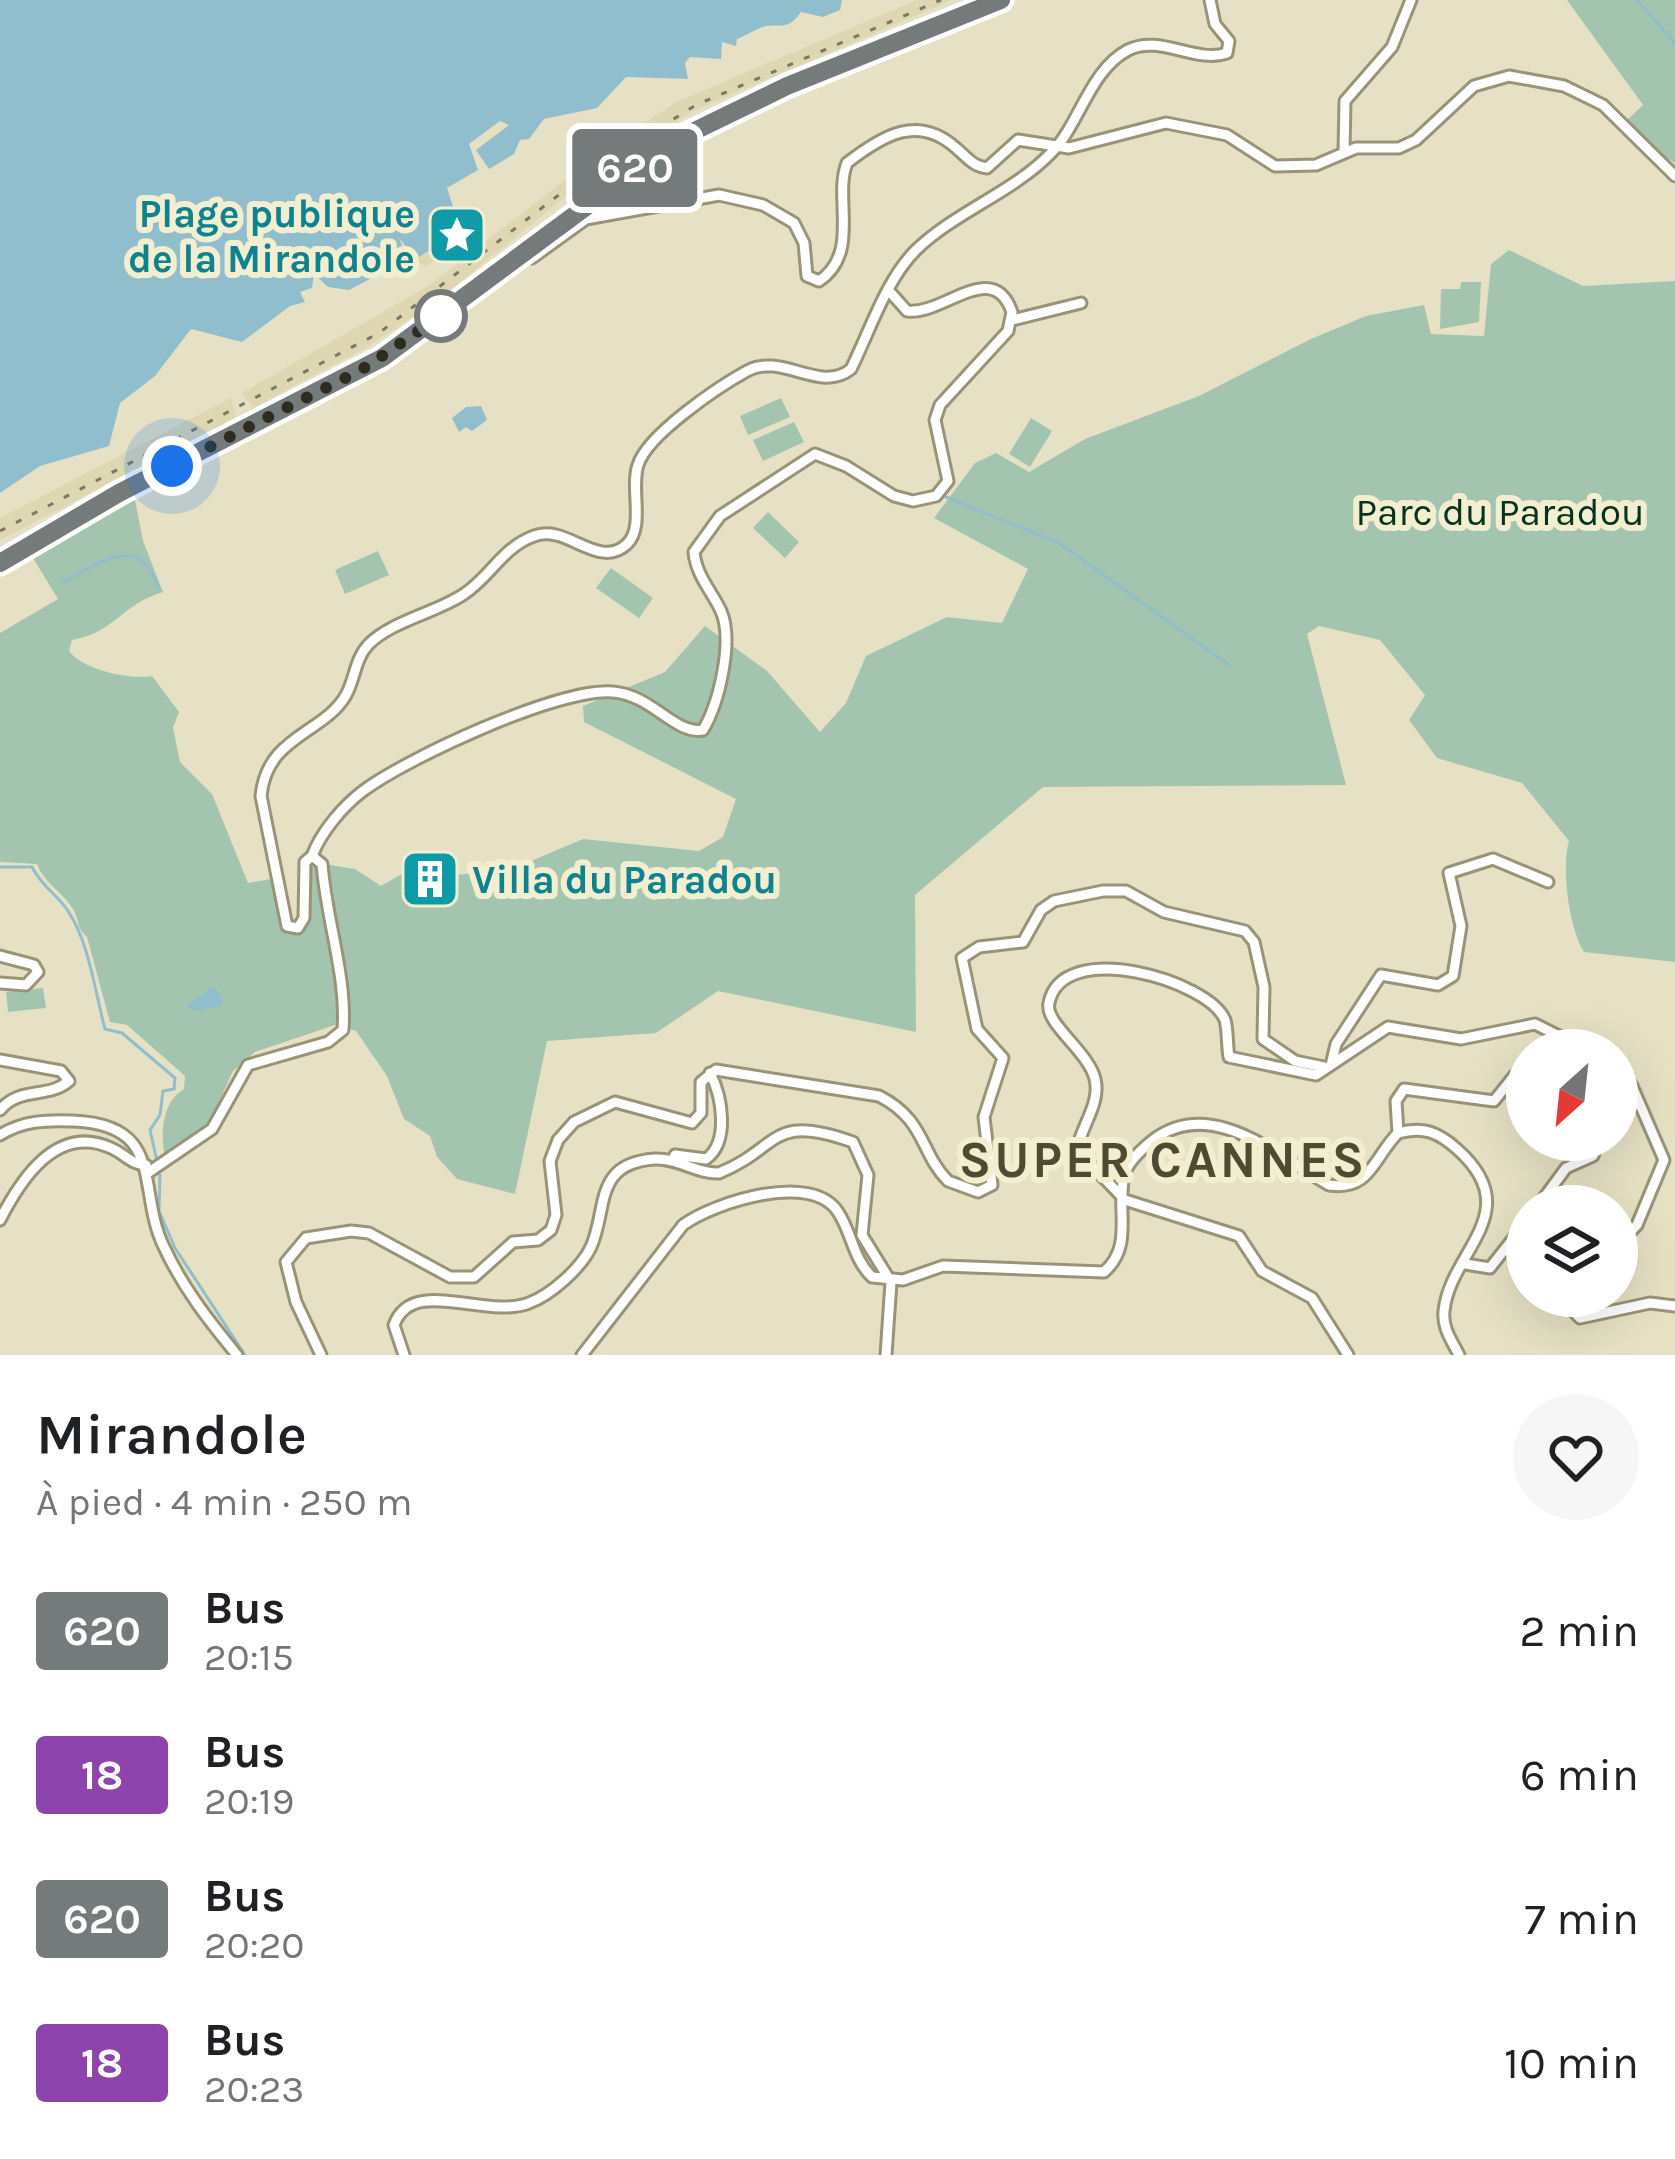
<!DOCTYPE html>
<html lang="fr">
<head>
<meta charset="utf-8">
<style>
  body { margin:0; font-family:Karla,sans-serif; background:#f6f6f6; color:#202124; height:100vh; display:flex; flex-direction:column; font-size:45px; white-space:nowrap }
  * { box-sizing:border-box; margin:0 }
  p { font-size:39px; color:#757577 }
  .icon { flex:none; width:66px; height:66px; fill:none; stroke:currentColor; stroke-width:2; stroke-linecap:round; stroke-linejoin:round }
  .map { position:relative; height:1355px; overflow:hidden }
  .panel { display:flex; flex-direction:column; background:#fff; flex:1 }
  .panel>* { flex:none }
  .badge { padding:0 24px; border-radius:9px; font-size:42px; line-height:78px }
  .needle { width:78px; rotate:207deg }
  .fabs { position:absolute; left:1506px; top:1029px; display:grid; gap:24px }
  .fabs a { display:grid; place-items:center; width:132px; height:132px; border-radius:50%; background:#fff; box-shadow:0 12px 48px #0002; font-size:60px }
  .you { position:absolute; width:60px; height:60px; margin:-30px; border:9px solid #fff; border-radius:50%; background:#1a73e8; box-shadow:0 0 0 18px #1a73e833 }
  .map>.badge { position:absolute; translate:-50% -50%; box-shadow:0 0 0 6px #fff }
  .round { display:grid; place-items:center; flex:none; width:126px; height:126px; border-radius:63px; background:#f6f6f6 }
  .head { display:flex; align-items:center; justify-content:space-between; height:204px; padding:0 36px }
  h1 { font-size:57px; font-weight:600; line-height:90px }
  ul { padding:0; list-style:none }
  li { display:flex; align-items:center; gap:36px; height:144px; padding:0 36px }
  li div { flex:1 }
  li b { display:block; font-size:45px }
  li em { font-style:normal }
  li .badge { min-width:132px; font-weight:700; text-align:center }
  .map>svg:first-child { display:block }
  .built { fill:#ded7b2 }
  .green { fill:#a3c5af }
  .sand { fill:#e0d7b2 }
  .water { fill:#91becc }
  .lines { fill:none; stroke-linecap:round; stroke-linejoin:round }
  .stream { stroke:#91becc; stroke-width:3 }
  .minor-casing { stroke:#999478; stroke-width:15 }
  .primary-casing { stroke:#999478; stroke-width:21 }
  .minor { stroke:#fff; stroke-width:9 }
  .primary { stroke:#fff; stroke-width:15 }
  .rail { stroke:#7b7865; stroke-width:3; stroke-dasharray:6 12; stroke-linecap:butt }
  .line-casing { stroke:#fff; stroke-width:27 }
  .line { stroke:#757a7b; stroke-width:18 }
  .walk { stroke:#2e2c21; stroke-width:12; stroke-dasharray:0 21.6 }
  .stop-dot { fill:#fff; stroke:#757a7b; stroke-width:6 }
  .labels { text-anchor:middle; stroke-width:12; stroke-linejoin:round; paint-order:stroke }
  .culture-label { font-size:39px; font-weight:bold; fill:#0d838f; stroke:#f4eed1; text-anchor:end }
  .park-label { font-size:39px; fill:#03331c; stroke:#f4eed1 }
  .district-label { font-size:51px; font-weight:bold; letter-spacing:3px; fill:#4f4b32; stroke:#f4eed1 }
</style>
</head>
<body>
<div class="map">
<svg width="1675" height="1355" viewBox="0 0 1675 1355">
  <rect width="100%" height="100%" fill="#e6e1c4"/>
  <g class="built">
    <path d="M917 0H952L693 111 585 181 442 297 367 347 253 408 242 393 430 285 593 158 676 102Z"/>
    <path d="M231 398 236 417 0 540V518Z"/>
  </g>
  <g class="green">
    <path d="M1567 0H1675V163L1646 146 1627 120 1643 105Z"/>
    <path d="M1509 250 1583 286 1675 281V962L1584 952C1569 928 1561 868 1569 841L1522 783 1437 758 1409 720 1425 695 1380 640 1319 626 1307 634 1346 785 1043 787 915 895 916 1032 718 991 656 1033 547 1041 515 1194 457 1179 437 1157 430 1136 404 1119 387 1076 356 1031 335 1025 255 1052 233 1071 210 1122 165 1157C160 1134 162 1102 184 1089L185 1076 127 1025 110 1022 87 937C76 928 80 922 74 911 64 892 45 885 37 864L0 862V633L58 599 33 558 135 500 143 541 163 592C120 605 116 632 72 640L69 651C83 670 130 680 152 676L179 712 173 728 180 762 212 794 248 883 276 878 285 931 300 934 309 921 310 869 317 863 355 869 381 886 440 852 454 875 510 870 583 839 699 851 723 837 736 799 584 722 583 706 665 672 705 626 767 671 820 732 846 703 866 656 947 617 1002 623 1028 569 934 518 975 463 996 453 1029 472 1085 439 1199 396 1311 339 1366 316 1424 305 1431 334 1484 336 1491 264Z"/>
    <path d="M1461 282H1481L1479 322 1440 329 1441 289H1460Z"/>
    <path d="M781 398 790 417 748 435 740 416Z"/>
    <path d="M1031 418 1052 431 1030 467 1009 454Z"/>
    <path d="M794 422 804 442 763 461 753 440Z"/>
    <path d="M768 512 799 542 785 558 753 528Z"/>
    <path d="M378 551 389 575 345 594 335 570Z"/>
    <path d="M611 568 653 598 639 618 596 588Z"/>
    <path d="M43 988 46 1008 8 1012 6 992Z"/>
  </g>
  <path class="sand" d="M456 206 468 218 462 242 425 267 416 259 436 249Z"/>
  <g class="water">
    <path d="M0 0H842L840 10 823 17 801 12C788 30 784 24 766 26 759 27 745 36 737 39L736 46 722 42 721 59 690 57 685 63 688 79 626 77 597 108 544 119 529 139 520 140 514 154 489 169 476 150 509 125 500 121 469 144 478 170 447 188 457 219 446 240 416 259 399 238 408 259 349 290 328 287 314 274 312 288 300 292 305 302 290 306 242 342 191 329 155 376 120 403 109 446 40 466 0 493Z"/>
    <path d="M481 406 487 420 472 431 466 427 459 432 452 418 466 407Z"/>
    <path d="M214 987 223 997 221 1006 194 1011 186 1006Z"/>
  </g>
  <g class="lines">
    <g class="stream">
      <path d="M1637 0 1675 43"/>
      <path d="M946 497 1059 543 1229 665"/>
      <path d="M63 582C102 562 141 532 158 588"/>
      <path d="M0 867H32C42 887 57 894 68 911 89 942 95 992 105 1029L122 1033 175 1078 174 1089 163 1091 160 1115 150 1130 157 1161"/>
      <path d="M160 1175 159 1211 175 1248 245 1355"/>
    </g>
    <defs>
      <g id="minor">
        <path d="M1344 152 1345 101 1392 47 1411 0"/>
        <path d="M520 253 532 258 586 219 719 195 763 205 794 223 804 243 807 276 819 281C861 253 833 198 847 163 883 135 918 114 956 148 967 157 972 166 987 168L1018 140 1069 148 1166 123 1227 135 1275 166 1316 165 1356 148H1399L1416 140 1474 86 1509 76 1564 86 1603 105 1675 176"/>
        <path d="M1012 320 1081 303"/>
        <path d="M312 856C321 832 343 806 363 791 407 758 560 687 613 692 652 695 675 735 703 730 719 703 734 641 721 611 711 590 696 575 694 552L720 516 815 454 846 466 894 496 913 501 936 496 948 481 935 420 940 405 1008 331 1012 312C993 257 943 316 907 311L890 292"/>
        <path d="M0 956 34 965 38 972 26 985 0 983"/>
        <path d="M0 1060 61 1071 69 1081C48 1099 20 1086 0 1110"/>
        <path d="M1332 1061 1336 1044 1381 975 1438 985 1453 976 1461 926 1449 873 1493 859 1548 882"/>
        <path d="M1617 1067 1632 1086 1664 1160 1637 1225 1617 1246"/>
        <path d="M1398 1133 1396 1101 1404 1089 1494 1101 1514 1076 1527 1072"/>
        <path d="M0 1135C22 1121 46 1120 72 1121 167 1124 136 1190 164 1247 183 1288 209 1321 237 1355"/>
        <path d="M672 1161 675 1155 706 1159C730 1142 722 1096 710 1073"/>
        <path d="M149 1172 212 1129 248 1065 328 1042 343 1030C347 977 326 918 322 864L312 856 305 862 304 918 298 928 287 926 261 796C267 735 324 734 346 695 355 679 355 659 368 645 391 621 436 613 464 594 490 577 503 547 534 536 566 523 599 571 627 544 645 527 630 488 638 465 647 435 718 387 747 371 782 352 820 394 851 369 870 331 886 279 917 249 957 211 1014 192 1052 152 1080 123 1090 70 1128 50 1160 34 1196 64 1227 53L1229 41 1215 24 1210 0"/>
        <path d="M1538 1206 1566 1168 1593 1156 1598 1140"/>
        <path d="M0 1220C20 1181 56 1123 111 1148 125 1154 130 1164 146 1165"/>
        <path d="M1465 1264 1490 1268 1527 1221"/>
        <path d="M1571 1296V1309L1580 1318 1650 1303 1675 1306"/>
        <path d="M321 1355 296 1302 286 1262 306 1238 351 1231 369 1233 450 1277H474L513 1242 538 1240 551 1230 556 1215 550 1161 558 1140 574 1122 615 1102 692 1123 701 1113V1082L716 1070 879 1096C926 1120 920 1153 948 1181L978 1192 992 1185 984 1117 1003 1058 977 1029 962 958 979 947 1023 942 1041 910 1054 901 1103 891H1126L1164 912 1245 931 1254 942 1264 987 1263 1039 1295 1061 1324 1067"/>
        <path d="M404 1355 394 1325C412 1275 486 1320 529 1303 551 1295 581 1268 591 1247 608 1209 593 1163 655 1159 678 1158 697 1174 719 1173 781 1148 769 1112 853 1142L868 1175 862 1235 891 1282 886 1355"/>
        <path d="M582 1355 683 1225C715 1202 812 1171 838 1212 852 1233 853 1259 872 1277L903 1280 943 1266 1104 1272C1134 1246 1116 1210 1124 1176 1127 1162 1142 1149 1153 1140 1211 1096 1276 1155 1329 1185 1371 1191 1373 1158 1398 1133 1423 1126 1438 1132 1457 1149 1528 1212 1450 1251 1444 1311 1442 1328 1452 1341 1459 1355"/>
        <path d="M1348 1355 1312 1298 1262 1271 1239 1236 1125 1200 1077 1150C1081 1126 1101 1104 1095 1079 1089 1052 1044 1023 1049 1003 1062 937 1210 981 1225 1020 1228 1030 1227 1047 1229 1057L1316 1075 1388 1027 1461 1039 1535 1024 1587 1050"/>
      </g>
      <path id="primary" d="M0 563 119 493 382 358 676 140 786 86 1002 0"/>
    </defs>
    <use href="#minor" class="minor-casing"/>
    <use href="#primary" class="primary-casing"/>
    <use href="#minor" class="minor"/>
    <use href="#primary" class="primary"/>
    <path class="rail" d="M0 531 379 333 586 174 696 105 941 0"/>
  </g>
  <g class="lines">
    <defs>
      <path id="line" d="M0 563 119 493 382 358 676 140 787 86 1001 0"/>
    </defs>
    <use href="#line" class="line-casing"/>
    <use href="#line" class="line"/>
    <path class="walk" d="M172 466 361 370 441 316"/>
  </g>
  <defs>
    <symbol id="sight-square" viewBox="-11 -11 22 22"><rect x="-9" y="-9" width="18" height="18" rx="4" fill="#0f9aa8" stroke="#f4eed1"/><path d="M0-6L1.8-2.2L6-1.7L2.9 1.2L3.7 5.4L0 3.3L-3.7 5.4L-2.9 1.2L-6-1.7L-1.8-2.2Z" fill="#fff"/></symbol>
    <symbol id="building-square" viewBox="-11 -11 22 22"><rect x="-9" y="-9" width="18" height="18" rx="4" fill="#0f9aa8" stroke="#f4eed1"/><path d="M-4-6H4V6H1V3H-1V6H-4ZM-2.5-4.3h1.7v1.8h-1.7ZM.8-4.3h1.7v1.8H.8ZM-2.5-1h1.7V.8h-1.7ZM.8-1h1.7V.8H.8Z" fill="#fff"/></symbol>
  </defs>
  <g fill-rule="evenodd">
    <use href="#sight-square" x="424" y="202" width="66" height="66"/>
    <use href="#building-square" x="397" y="846" width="66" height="66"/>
  </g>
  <circle class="stop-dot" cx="441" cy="316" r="24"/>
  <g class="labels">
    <g class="culture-label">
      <text x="415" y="227">Plage publique<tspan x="415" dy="45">de la Mirandole</tspan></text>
      <text x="472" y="893" text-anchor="start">Villa du Paradou</text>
    </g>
    <g class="park-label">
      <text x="1500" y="525">Parc du Paradou</text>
    </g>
    <g class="district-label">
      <text x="1163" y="1177">SUPER CANNES</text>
    </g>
  </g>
</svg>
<div class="fabs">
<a><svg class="needle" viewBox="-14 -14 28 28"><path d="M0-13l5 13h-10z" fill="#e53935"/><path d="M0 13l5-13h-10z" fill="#757577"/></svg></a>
<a><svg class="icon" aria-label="layers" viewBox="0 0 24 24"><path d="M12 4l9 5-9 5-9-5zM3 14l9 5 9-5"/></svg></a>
</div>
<div class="you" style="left:172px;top:466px"></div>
<b class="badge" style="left:635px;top:168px;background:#757a7b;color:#fff">620</b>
</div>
<section class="panel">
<div class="head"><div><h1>Mirandole</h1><p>À pied · 4 min · 250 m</p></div><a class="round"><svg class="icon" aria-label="heart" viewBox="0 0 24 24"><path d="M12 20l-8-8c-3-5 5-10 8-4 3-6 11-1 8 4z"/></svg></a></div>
<ul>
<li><span class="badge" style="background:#757a7b;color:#fff">620</span><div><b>Bus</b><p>20:15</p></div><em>2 min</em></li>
<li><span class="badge" style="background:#8e44ad;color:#fff">18</span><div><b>Bus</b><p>20:19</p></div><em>6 min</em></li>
<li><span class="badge" style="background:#757a7b;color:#fff">620</span><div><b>Bus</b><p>20:20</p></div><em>7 min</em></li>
<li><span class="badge" style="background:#8e44ad;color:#fff">18</span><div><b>Bus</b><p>20:23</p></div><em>10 min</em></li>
</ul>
</section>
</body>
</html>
